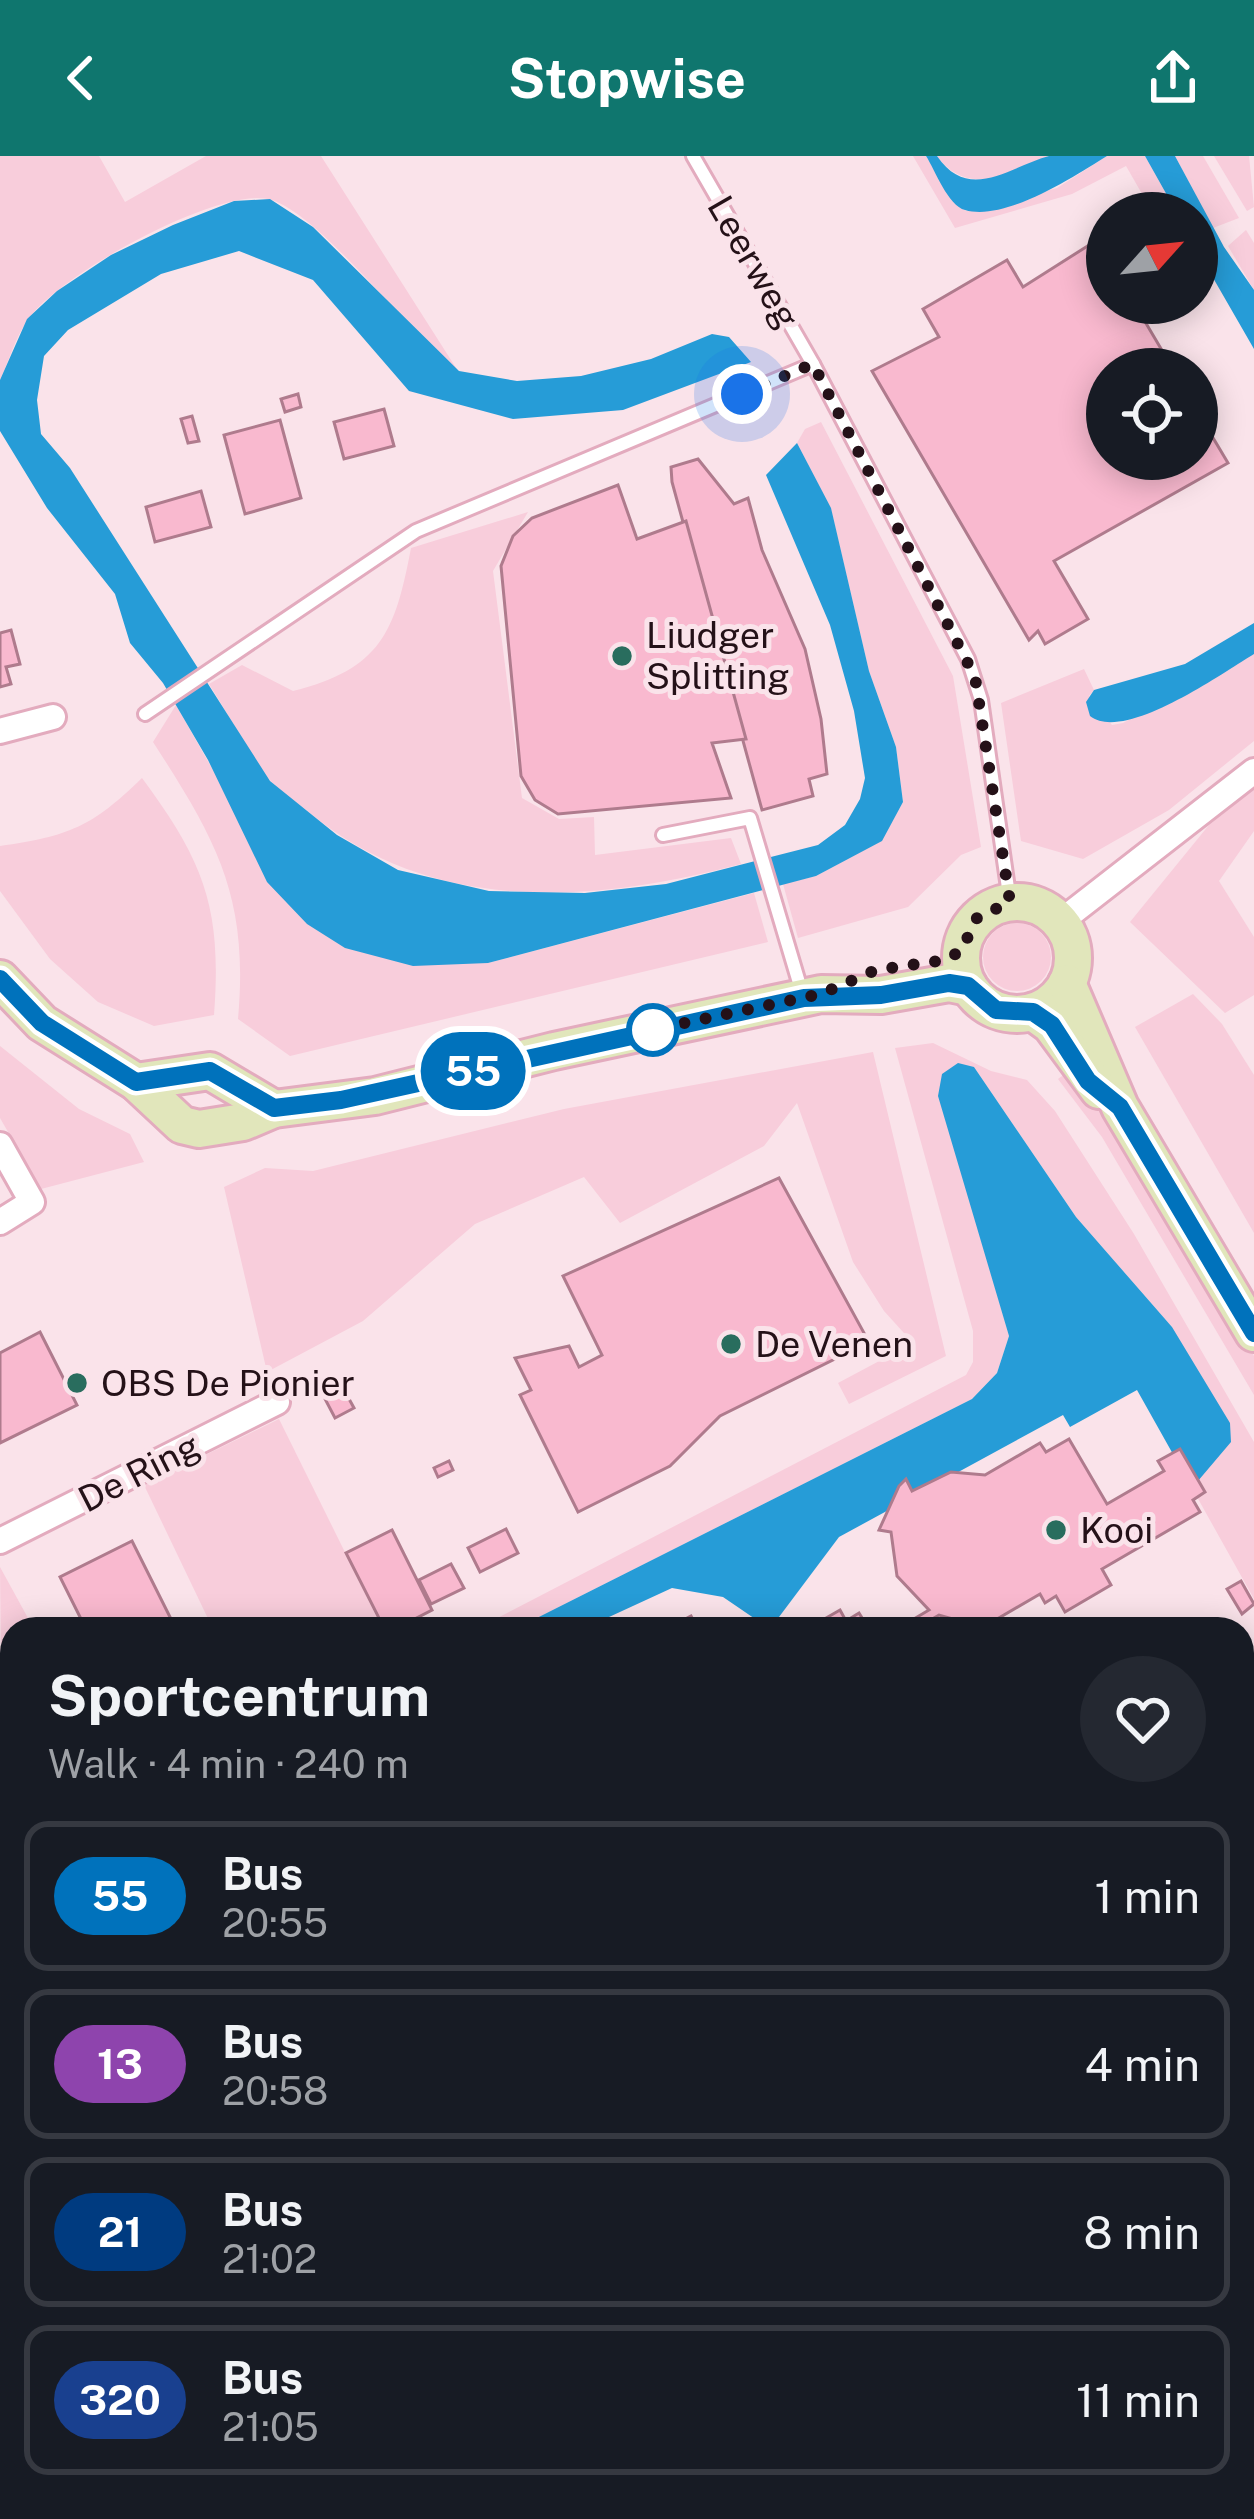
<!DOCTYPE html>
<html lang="en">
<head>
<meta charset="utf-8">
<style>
  body { margin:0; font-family:"Public Sans",sans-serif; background:#242831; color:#f1f3f6; height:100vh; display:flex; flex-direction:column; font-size:45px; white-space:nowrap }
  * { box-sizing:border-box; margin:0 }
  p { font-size:39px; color:#9ea1a6 }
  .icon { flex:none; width:66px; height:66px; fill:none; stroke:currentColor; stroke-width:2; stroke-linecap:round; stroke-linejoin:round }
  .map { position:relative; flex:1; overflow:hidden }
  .side { position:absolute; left:0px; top:1461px; width:1254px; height:903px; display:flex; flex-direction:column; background:#171b24; border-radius:36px 36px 0 0; box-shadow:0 6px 30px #0003 }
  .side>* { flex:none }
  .badge { padding:0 24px; border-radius:39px; font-size:42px; line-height:78px }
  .needle { width:78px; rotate:63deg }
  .tools { position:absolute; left:1086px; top:36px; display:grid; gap:24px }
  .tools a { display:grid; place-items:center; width:132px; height:132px; border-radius:50%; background:#171b24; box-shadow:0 6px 30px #0003; font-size:60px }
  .you { position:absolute; width:60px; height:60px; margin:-30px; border:9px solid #fff; border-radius:50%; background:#1a73e8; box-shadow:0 0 0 18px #1a73e833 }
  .map>.badge { position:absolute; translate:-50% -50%; box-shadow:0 0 0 6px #fff }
  .round { display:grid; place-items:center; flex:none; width:126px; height:126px; border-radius:63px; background:#242831 }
  .summary { display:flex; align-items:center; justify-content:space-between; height:204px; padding:0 48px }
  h1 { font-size:57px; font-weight:700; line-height:90px }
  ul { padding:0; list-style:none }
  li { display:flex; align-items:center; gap:36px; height:150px; margin:0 24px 18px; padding:0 24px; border:6px solid #363941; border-radius:24px }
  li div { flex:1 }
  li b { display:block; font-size:45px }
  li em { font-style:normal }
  li .badge { min-width:132px; font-weight:700; text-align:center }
  header { display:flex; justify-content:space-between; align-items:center; height:156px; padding:0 48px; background:#0f766e; color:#fff; font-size:54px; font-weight:700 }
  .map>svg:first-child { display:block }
  .green { fill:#f8cddb }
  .water { fill:#269cd7 }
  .building { fill:#f9b9cf; stroke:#af7b8d; stroke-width:3 }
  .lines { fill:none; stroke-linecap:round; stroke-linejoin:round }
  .service-casing { stroke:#e3abbe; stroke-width:18 }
  .minor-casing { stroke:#e3abbe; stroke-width:30 }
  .secondary-casing { stroke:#e3abbe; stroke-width:42 }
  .service { stroke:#fff; stroke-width:12 }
  .minor { stroke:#fff; stroke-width:24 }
  .secondary { stroke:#e1e6bb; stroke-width:36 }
  .line-casing { stroke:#fff; stroke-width:27 }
  .line { stroke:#0072bc; stroke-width:18 }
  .walk { stroke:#241118; stroke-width:12; stroke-dasharray:0 21.6 }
  .poi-dot { fill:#296d5e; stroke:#fae3ea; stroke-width:4.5 }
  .stop-dot { fill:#fff; stroke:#0072bc; stroke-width:6 }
  .labels { text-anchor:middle; stroke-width:10; stroke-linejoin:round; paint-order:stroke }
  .street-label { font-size:36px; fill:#241118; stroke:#fae3ea }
  .poi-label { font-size:36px; fill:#241118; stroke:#fae3ea; text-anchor:start }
</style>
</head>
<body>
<header><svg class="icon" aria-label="back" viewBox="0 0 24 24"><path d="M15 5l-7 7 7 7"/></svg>Stopwise<svg class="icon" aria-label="share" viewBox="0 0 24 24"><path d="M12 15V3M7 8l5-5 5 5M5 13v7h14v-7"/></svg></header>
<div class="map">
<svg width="1254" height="2363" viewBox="0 0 1254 2363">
  <rect width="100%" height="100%" fill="#fae3ea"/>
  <g class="green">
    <path d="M0 0H99L125 46 206 0H321L458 215C410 179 318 54 268 43 215 32 55 121 27 165 15 182 9 205 0 224Z"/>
    <path d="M913 0H926L955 47 966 55 1057 32 1107 0H1145L1177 57H1153L1126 10 1072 38 955 72Z"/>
    <path d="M937 0H1048C1013 21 965 40 937 0Z"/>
    <path d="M1175 0H1203L1239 62 1213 72Z"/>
    <path d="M1214 0H1249L1254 51 1247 55Z"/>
    <path d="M1246 74 1254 87V134L1228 90Z"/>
    <path d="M821 266 953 520 981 691 961 699 908 751 798 782 783 728 816 720 881 685 903 646 896 591 869 515 831 353 797 287 805 273Z"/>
    <path d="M528 356 493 415 522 642 559 663 594 661 595 699 731 682 741 708C595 747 434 759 311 658 297 646 279 636 268 622 246 593 229 559 209 528L242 509 293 535C381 513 395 476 411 392Z"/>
    <path d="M1254 498V585L1169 654 1083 703 1021 685 1001 547 1084 513 1094 534 1089 540 1112 569 1123 567Z"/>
    <path d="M176 549 239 660 268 726 488 807 754 737 768 786 290 900 238 863C249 741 217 685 153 586Z"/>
    <path d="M142 622C205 707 222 753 214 859L154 870 98 846 50 803 0 735V690C69 680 92 671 142 622Z"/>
    <path d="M1254 633V675L1219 725 1254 781V839L1225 857 1130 766 1209 669Z"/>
    <circle cx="1017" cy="801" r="34"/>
    <path d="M1193 838 1222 868 1254 919V1077L1135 871Z"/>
    <path d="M933 887 991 915 1027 924 1055 955 1134 1078 1254 1286V1443L1192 1332 1172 1171 1076 1061 974 911 989 1110 1009 1180 997 1217 972 1243 515 1473H476L966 1219 973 1206V1175L895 892Z"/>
    <path d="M0 890 79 953 130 978 144 1006 41 1033 0 962Z"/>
    <path d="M873 896 946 1200 849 1248 838 1227 913 1187 884 1155 853 1106 797 947 764 990 620 1067 584 1021 475 1068 363 1165 267 1216 224 1031 265 1012 313 1015 564 953Z"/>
    <path d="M1070 914 1126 984 1254 1200V1239L1102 981 1058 923Z"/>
    <path d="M279 1263 383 1473H213L144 1329Z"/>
    <path d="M0 1411 34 1473H12V1681L3 1683Z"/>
    <path d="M2 2037 12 2057V2140L0 2146Z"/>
    <path d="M12 2182V2299L0 2306V2188Z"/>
  </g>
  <g class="water">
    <path d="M926 0H937C969 47 1009 11 1049 0 1065 0 1090 0 1107 0 1075 20 1005 66 965 54 948 50 935 14 926 0Z"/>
    <path d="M1145 0H1175L1224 91 1254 134V193L1197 94V57H1177Z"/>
    <path d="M270 43 313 71 459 215 517 225 581 220 651 203 712 178 729 181 751 206 623 254 513 263 409 235 313 124 239 95 161 118 68 174 44 200 37 244 41 278 70 312 270 625 337 679 398 714 489 735 585 737 666 728 818 689 845 669 860 643 865 622 854 555 830 469 766 319 797 287 831 352 869 515 896 591 903 646 882 685 816 720 488 807 413 810 345 792 307 768 267 726 208 604 163 527 130 487 115 438 47 352 0 275V224L27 163 57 135 111 99 173 69 234 45Z"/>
    <path d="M1254 467V498C1221 518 1124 587 1090 560L1086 546 1094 534 1185 508Z"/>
    <path d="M958 907 974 911 1076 1061 1172 1171 1230 1267 1231 1286 1192 1332 1137 1234 1070 1271 1063 1259 839 1381 770 1473 723 1441 672 1432 583 1473H515L972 1243 997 1217 1009 1180 938 940 942 918Z"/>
    <path d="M12 1730V1810L0 1791V1736Z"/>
    <path d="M1254 2121V2314L1242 2290V2127Z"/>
  </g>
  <g class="building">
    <path d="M1097 84 1107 100V147H1134L1173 213H1107V303H1197V255L1228 307 1054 405 1088 463 1045 488 1038 475 1029 484 872 215 939 181 923 153 1007 104 1023 131Z"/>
    <path d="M298 238 301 251 285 256 281 243Z"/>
    <path d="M384 253 394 290 344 303 334 266Z"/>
    <path d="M192 260 199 285 188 287 181 263Z"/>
    <path d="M280 264 301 342 245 358 224 279Z"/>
    <path d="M698 303 734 348 748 342 762 394 805 493 821 563 827 618 809 623 813 640 762 654 672 326 671 311Z"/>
    <path d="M618 329 637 383 686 365 746 583 712 587 731 642 558 658 535 644 521 620 501 410 513 380 532 362Z"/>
    <path d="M201 335 211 371 155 386 146 351Z"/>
    <path d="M11 474 20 508 6 511 11 528 0 531V477Z"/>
    <path d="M779 1022 869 1186 720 1260 670 1310 578 1356 520 1239 531 1234 515 1202 569 1190 579 1211 602 1199 563 1120Z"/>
    <path d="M40 1176 77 1249 0 1287V1197Z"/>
    <path d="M343 1232 354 1252 335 1262 324 1241Z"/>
    <path d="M1069 1283 1107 1348 1164 1315 1158 1305 1180 1293 1205 1336 1193 1344 1200 1356 1102 1413 1111 1429 1065 1456 1056 1440 1045 1447 1040 1438 980 1473H964L960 1465 939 1459 915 1473H897L929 1454 897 1420 891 1376 879 1374 899 1330 906 1323 912 1335 951 1316 985 1319 1040 1287 1046 1296Z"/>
    <path d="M449 1305 453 1314 438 1321 434 1312Z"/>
    <path d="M506 1373 518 1397 480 1416 468 1392Z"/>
    <path d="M392 1374 432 1454 395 1473H377L373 1465 379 1462 346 1397Z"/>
    <path d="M132 1385 176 1473H86L60 1421Z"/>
    <path d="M451 1408 464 1432 431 1448 419 1424Z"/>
    <path d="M1241 1425 1254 1448 1242 1458 1227 1433Z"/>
    <path d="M840 1454 846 1465 859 1457 869 1473H807Z"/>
    <path d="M691 1460 698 1473H666Z"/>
    <path d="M1242 1581 1254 1594V1682L1249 1686 1242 1674Z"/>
    <path d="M27 2352 32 2363H0L13 2352Z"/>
    <path d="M472 2352H525V2353L506 2363H477Z"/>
    <path d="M926 2352H980L976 2363H923Z"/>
    <path d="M1149 2352H1209L1215 2363H1154Z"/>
  </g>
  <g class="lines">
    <defs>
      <g id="service">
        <path d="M693 0 813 208 968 503 981 544 1010 746"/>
        <path d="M145 558 416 375 813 208"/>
        <path d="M663 679 750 662 803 840"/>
      </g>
      <g id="minor">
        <path d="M0 575 53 561"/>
        <path d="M1060 766 1254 615"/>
        <path d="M0 989 32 1046 0 1066"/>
        <path d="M0 1385 277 1246"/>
        <path d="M1242 1875 1254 1895"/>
        <path d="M0 1901 12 1895"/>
        <path d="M1242 2074 1254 2068"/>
        <path d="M0 2166 12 2160"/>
        <path d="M406 2352 412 2363"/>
        <path d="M672 2363 702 2352"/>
        <path d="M819 2363 830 2352"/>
      </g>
      <g id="secondary">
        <circle cx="1017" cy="802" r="56"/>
        <path d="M0 823 42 867 136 926 182 969 199 973 243 966 274 953 375 940 554 895 821 838 881 839 949 827 969 831"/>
        <path d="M1067 827 1120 951 1254 1177"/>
        <path d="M1033 856 1051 869 1099 934"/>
        <path d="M136 926 210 915 274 953"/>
      </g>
    </defs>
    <use href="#service" class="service-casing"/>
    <use href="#minor" class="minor-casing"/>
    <use href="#secondary" class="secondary-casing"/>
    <use href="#service" class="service"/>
    <use href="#minor" class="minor"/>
    <use href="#secondary" class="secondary"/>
  </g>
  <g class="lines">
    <defs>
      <path id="line" d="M0 823 42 867 136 926 210 915 274 952 341 944 804 842 881 839 949 827 968 830 996 854 1033 856 1052 869 1088 925 1120 951 1254 1177"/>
    </defs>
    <use href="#line" class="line-casing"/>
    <use href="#line" class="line"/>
    <path class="walk" d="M653 874 637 877 821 838 876 814 945 804 961 795 977 762 1010 746 975 521 813 208 742 238"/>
  </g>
  <g class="poi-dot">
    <circle cx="622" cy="500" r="12"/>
    <circle cx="731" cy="1188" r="12"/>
    <circle cx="77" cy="1227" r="12"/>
    <circle cx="1056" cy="1374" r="12"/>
  </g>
  <circle class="stop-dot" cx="653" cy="874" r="24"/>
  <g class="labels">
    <g class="street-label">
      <text transform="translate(754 106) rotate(60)" y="13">Leerweg</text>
      <text transform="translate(139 1316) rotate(-27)" y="13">De Ring</text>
    </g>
    <g class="poi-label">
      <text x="646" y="492">Liudger<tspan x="646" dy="41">Splitting</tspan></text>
      <text x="755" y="1201">De Venen</text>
      <text x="101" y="1240">OBS De Pionier</text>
      <text x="1080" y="1387">Kooi</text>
    </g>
  </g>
</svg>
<div class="tools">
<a><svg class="needle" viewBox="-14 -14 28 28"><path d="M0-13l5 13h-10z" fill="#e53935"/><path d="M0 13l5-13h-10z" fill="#9ea1a6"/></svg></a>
<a><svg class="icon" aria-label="locate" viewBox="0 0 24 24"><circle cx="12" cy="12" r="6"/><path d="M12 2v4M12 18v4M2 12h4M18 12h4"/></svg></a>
</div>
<div class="you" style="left:742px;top:238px"></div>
<b class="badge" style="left:473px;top:915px;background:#0072bc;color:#fff">55</b>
<section class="side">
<div class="summary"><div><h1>Sportcentrum</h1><p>Walk · 4 min · 240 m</p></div><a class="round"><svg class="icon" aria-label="heart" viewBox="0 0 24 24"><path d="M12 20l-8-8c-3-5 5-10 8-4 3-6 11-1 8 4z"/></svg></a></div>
<ul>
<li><span class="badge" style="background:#0072bc;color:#fff">55</span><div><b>Bus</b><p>20:55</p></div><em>1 min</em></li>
<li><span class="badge" style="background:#8e44ad;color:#fff">13</span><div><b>Bus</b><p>20:58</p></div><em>4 min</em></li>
<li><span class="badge" style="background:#003b80;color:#fff">21</span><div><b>Bus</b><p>21:02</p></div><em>8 min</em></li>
<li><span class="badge" style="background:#19408f;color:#fff">320</span><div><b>Bus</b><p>21:05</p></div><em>11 min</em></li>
</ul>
</section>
</div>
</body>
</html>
